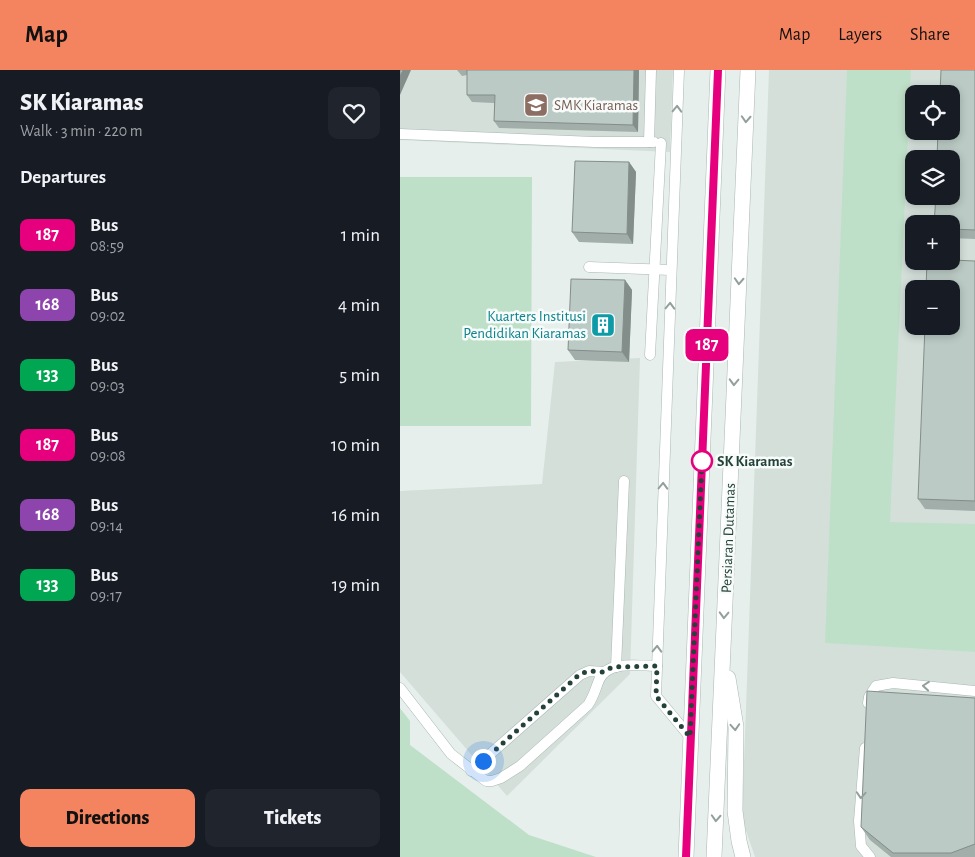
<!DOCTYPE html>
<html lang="en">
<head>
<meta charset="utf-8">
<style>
  body { margin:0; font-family:"Alegreya Sans",sans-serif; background:#20242c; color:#f1f3f6; height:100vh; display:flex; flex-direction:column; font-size:19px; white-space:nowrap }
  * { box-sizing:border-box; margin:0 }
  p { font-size:16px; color:#9ea1a6 }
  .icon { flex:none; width:28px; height:28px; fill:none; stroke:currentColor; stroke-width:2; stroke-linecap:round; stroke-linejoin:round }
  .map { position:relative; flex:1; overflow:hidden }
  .side { display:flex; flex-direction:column; background:#171b24; width:400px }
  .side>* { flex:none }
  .badge { padding:0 10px; border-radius:8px; font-size:18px; line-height:32px }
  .fabs { position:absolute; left:505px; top:15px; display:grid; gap:10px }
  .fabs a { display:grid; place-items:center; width:55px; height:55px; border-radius:10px; background:#171b24; box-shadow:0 2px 8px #0003; font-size:25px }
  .you { position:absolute; width:25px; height:25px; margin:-12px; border:4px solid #fff; border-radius:50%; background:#1a73e8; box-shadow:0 0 0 8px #1a73e833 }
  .map>.badge { position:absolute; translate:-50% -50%; box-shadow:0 0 0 2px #fff }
  h2 { padding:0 20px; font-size:19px; line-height:45px }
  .round { display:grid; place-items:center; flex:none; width:52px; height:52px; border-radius:10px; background:#20242c }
  .summary { display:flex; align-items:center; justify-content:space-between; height:85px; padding:0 20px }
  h1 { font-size:24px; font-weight:800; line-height:38px }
  .action { display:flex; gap:10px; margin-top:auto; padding:10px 20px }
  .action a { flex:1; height:58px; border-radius:10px; background:#f4845f; color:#111; font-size:20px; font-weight:800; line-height:58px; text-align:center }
  .action a+a { background:#20242c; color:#f1f3f6 }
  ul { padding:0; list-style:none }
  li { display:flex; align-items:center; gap:15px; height:70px; padding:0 20px }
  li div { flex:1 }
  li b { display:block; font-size:19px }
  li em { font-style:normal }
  li .badge { min-width:55px; font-weight:700; text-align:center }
  header { display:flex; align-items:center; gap:30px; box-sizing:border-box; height:70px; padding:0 25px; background:#f4845f; color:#111 }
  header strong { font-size:24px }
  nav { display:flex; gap:28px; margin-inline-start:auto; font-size:18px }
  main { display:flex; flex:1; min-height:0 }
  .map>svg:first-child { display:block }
  .built { fill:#d4dfda; fill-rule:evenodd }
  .green { fill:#bfe0c8 }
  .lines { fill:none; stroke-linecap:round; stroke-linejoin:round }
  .service-casing { stroke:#a8b8b2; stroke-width:11 }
  .tertiary-casing { stroke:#a8b8b2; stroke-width:16 }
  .service { stroke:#fff; stroke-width:10 }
  .tertiary { stroke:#fff; stroke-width:15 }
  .wall { fill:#a1aea9 }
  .shaded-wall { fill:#838d89 }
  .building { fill:#bbcac4; stroke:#838d89 }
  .oneway { stroke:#92a09c }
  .line-casing { stroke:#fff; stroke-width:11 }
  .line { stroke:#e6007e; stroke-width:8 }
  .walk { stroke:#24423a; stroke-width:5; stroke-dasharray:0 9 }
  .stop-dot { fill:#fff; stroke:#e6007e; stroke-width:2.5 }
  .labels { text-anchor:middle; stroke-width:5; stroke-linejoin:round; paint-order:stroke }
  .education-label { font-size:15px; fill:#785e54; stroke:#f7fbf9; text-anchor:start }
  .culture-label { font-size:15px; fill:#0d838f; stroke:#f7fbf9; text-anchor:end }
  .stop-label { font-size:15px; font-weight:bold; fill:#24423a; stroke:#f7fbf9; text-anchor:start }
  .street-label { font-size:15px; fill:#24423a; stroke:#f7fbf9 }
</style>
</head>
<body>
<header>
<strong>Map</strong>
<nav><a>Map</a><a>Layers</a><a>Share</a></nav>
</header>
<main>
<section class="side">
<div class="summary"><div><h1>SK Kiaramas</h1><p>Walk · 3 min · 220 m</p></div><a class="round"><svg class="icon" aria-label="heart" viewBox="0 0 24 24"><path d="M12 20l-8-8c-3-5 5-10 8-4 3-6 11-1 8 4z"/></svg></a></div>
<h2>Departures</h2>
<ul>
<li><span class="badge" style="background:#e6007e;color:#fff">187</span><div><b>Bus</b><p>08:59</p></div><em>1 min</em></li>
<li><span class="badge" style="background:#8e44ad;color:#fff">168</span><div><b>Bus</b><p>09:02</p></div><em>4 min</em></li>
<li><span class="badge" style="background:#00a651;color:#fff">133</span><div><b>Bus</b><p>09:03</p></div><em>5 min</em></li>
<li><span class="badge" style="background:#e6007e;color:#fff">187</span><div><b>Bus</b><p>09:08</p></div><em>10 min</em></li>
<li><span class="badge" style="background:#8e44ad;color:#fff">168</span><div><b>Bus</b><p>09:14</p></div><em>16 min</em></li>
<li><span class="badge" style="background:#00a651;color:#fff">133</span><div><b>Bus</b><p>09:17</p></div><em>19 min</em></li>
</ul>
<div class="action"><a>Directions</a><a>Tickets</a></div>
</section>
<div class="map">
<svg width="575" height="787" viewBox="0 0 575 787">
  <rect width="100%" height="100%" fill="#e6efeb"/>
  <g class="built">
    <path d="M0 0H273L270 82 0 70Z"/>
    <path d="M369 0H575V787H355L342 749ZM514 24H551V61H514ZM514 89H551V126H514ZM514 154H551V191H514ZM514 219H551V256H514Z"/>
    <path d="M240 288 230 604 107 726 0 602V421L142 414 155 292Z"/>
  </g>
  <g class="green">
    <path d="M447 0H511L490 452 575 454V582L425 573Z"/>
    <path d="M0 107H132L131 356H0Z"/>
    <path d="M0 638 10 651V675L129 765 196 787H0Z"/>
  </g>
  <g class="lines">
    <defs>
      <g id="service">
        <path d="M251 0 249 72H254"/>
        <path d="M279 0 256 626 290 667"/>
        <path d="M0 64 195 72H249"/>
        <path d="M189 197 271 200"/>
        <path d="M250 285 261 73"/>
        <path d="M216 597 224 411"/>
        <path d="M0 618 51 684 86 711H92L101 708 120 696 188 635C194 626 195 620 199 610 207 590 239 596 257 596"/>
        <path d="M468 633 469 627 476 616 493 613 575 621"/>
        <path d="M465 678 459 751 461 776 470 787"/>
        <path d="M71 701 180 605 189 601 204 602"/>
      </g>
      <g id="tertiary">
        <path d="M328 608 336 657 335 741 339 771 343 787"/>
        <path d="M286 787 318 0"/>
        <path d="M314 787 348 0"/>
      </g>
    </defs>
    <use href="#service" class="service-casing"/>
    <use href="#tertiary" class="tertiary-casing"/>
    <use href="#service" class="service"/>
    <use href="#tertiary" class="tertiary"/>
  </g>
  <g class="wall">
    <path d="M57 0H239L238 62 99 58 94 51V33L72 32 67 25V5L62 6Z"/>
    <path d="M575 0V169L551 168V154Z"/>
    <path d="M229 92 236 102 233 174 179 172 172 162Z"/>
    <path d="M575 191V441L525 439 518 429Z"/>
    <path d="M225 210 232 220 229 292 175 290 168 280Z"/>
    <path d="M575 628V787H491L470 770 461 757Z"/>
  </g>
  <g class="shaded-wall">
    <path d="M3 0H11L0 25V6Z"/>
    <path d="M234 0H239L238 62 233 55Z"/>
    <path d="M229 92 236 102 233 174 227 164Z"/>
    <path d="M225 210 232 220 229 292 222 282Z"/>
  </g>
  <g class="building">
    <path d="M0 0H3L0 6Z"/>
    <path d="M67 0H234L233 55 94 51 95 25H67Z"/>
    <path d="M541 0H575V160L551 159V154H534L536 126H551V89H537L538 61H551V24H540Z"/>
    <path d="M175 91 229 92 227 164 172 162Z"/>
    <path d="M551 190 575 191V431L518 429 525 256H551V219H526L527 191H551Z"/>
    <path d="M171 209 225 210 222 282 168 280Z"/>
    <path d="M467 621 575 628V774L551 783H493L461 757Z"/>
  </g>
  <defs><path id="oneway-chevron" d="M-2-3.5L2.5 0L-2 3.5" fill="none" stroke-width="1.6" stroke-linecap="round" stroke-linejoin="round" transform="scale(1.25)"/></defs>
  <g class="oneway">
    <use href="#oneway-chevron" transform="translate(277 39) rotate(-88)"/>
    <use href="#oneway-chevron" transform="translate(346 49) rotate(93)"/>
    <use href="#oneway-chevron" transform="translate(339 211) rotate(93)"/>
    <use href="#oneway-chevron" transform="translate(270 236) rotate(-88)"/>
    <use href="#oneway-chevron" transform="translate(334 312) rotate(92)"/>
    <use href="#oneway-chevron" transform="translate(263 416) rotate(-88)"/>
    <use href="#oneway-chevron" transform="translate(324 545) rotate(92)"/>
    <use href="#oneway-chevron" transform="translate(257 579) rotate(-88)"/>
    <use href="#oneway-chevron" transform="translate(526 616) rotate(-175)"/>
    <use href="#oneway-chevron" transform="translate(335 657) rotate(86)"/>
    <use href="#oneway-chevron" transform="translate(461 725) rotate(94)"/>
    <use href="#oneway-chevron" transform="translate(316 748) rotate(93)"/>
  </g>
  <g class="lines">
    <defs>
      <path id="line" d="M286 787 318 0"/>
    </defs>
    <use href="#line" class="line-casing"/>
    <use href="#line" class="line"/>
    <path class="walk" d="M83 691 180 604 189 601 204 602 212 597 257 596 256 626 290 667 302 390V391"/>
  </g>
  <defs>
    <symbol id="school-square" viewBox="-11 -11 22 22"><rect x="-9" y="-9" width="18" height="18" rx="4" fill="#8d6e63" stroke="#f7fbf9"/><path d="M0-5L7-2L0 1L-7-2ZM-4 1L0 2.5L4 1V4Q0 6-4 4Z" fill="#fff"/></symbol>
    <symbol id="building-square" viewBox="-11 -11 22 22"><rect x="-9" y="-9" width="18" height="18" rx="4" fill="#0f9aa8" stroke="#f7fbf9"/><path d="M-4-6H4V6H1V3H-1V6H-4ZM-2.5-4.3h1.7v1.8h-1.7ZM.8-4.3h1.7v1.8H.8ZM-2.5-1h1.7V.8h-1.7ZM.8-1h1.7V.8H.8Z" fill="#fff"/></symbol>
  </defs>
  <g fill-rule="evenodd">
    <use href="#school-square" x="122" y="21" width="28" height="28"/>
    <use href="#building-square" x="189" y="241" width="28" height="28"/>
  </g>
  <circle class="stop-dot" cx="302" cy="391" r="10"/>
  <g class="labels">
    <g class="education-label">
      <text x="154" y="40">SMK Kiaramas</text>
    </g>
    <g class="culture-label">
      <text x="186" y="251">Kuarters Institusi<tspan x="186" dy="17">Pendidikan Kiaramas</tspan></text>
    </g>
    <g class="stop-label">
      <text x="317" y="396">SK Kiaramas</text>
    </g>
    <g class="street-label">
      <text transform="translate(328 468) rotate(-88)" y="5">Persiaran Dutamas</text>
    </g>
  </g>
</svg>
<div class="fabs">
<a><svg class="icon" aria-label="locate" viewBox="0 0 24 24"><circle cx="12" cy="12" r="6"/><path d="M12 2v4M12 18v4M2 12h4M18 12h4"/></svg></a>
<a><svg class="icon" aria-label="layers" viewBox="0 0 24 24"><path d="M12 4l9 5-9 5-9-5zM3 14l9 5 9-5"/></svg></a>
<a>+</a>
<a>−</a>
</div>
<div class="you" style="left:83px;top:691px"></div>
<b class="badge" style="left:307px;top:275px;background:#e6007e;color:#fff">187</b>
</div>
</main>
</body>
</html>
